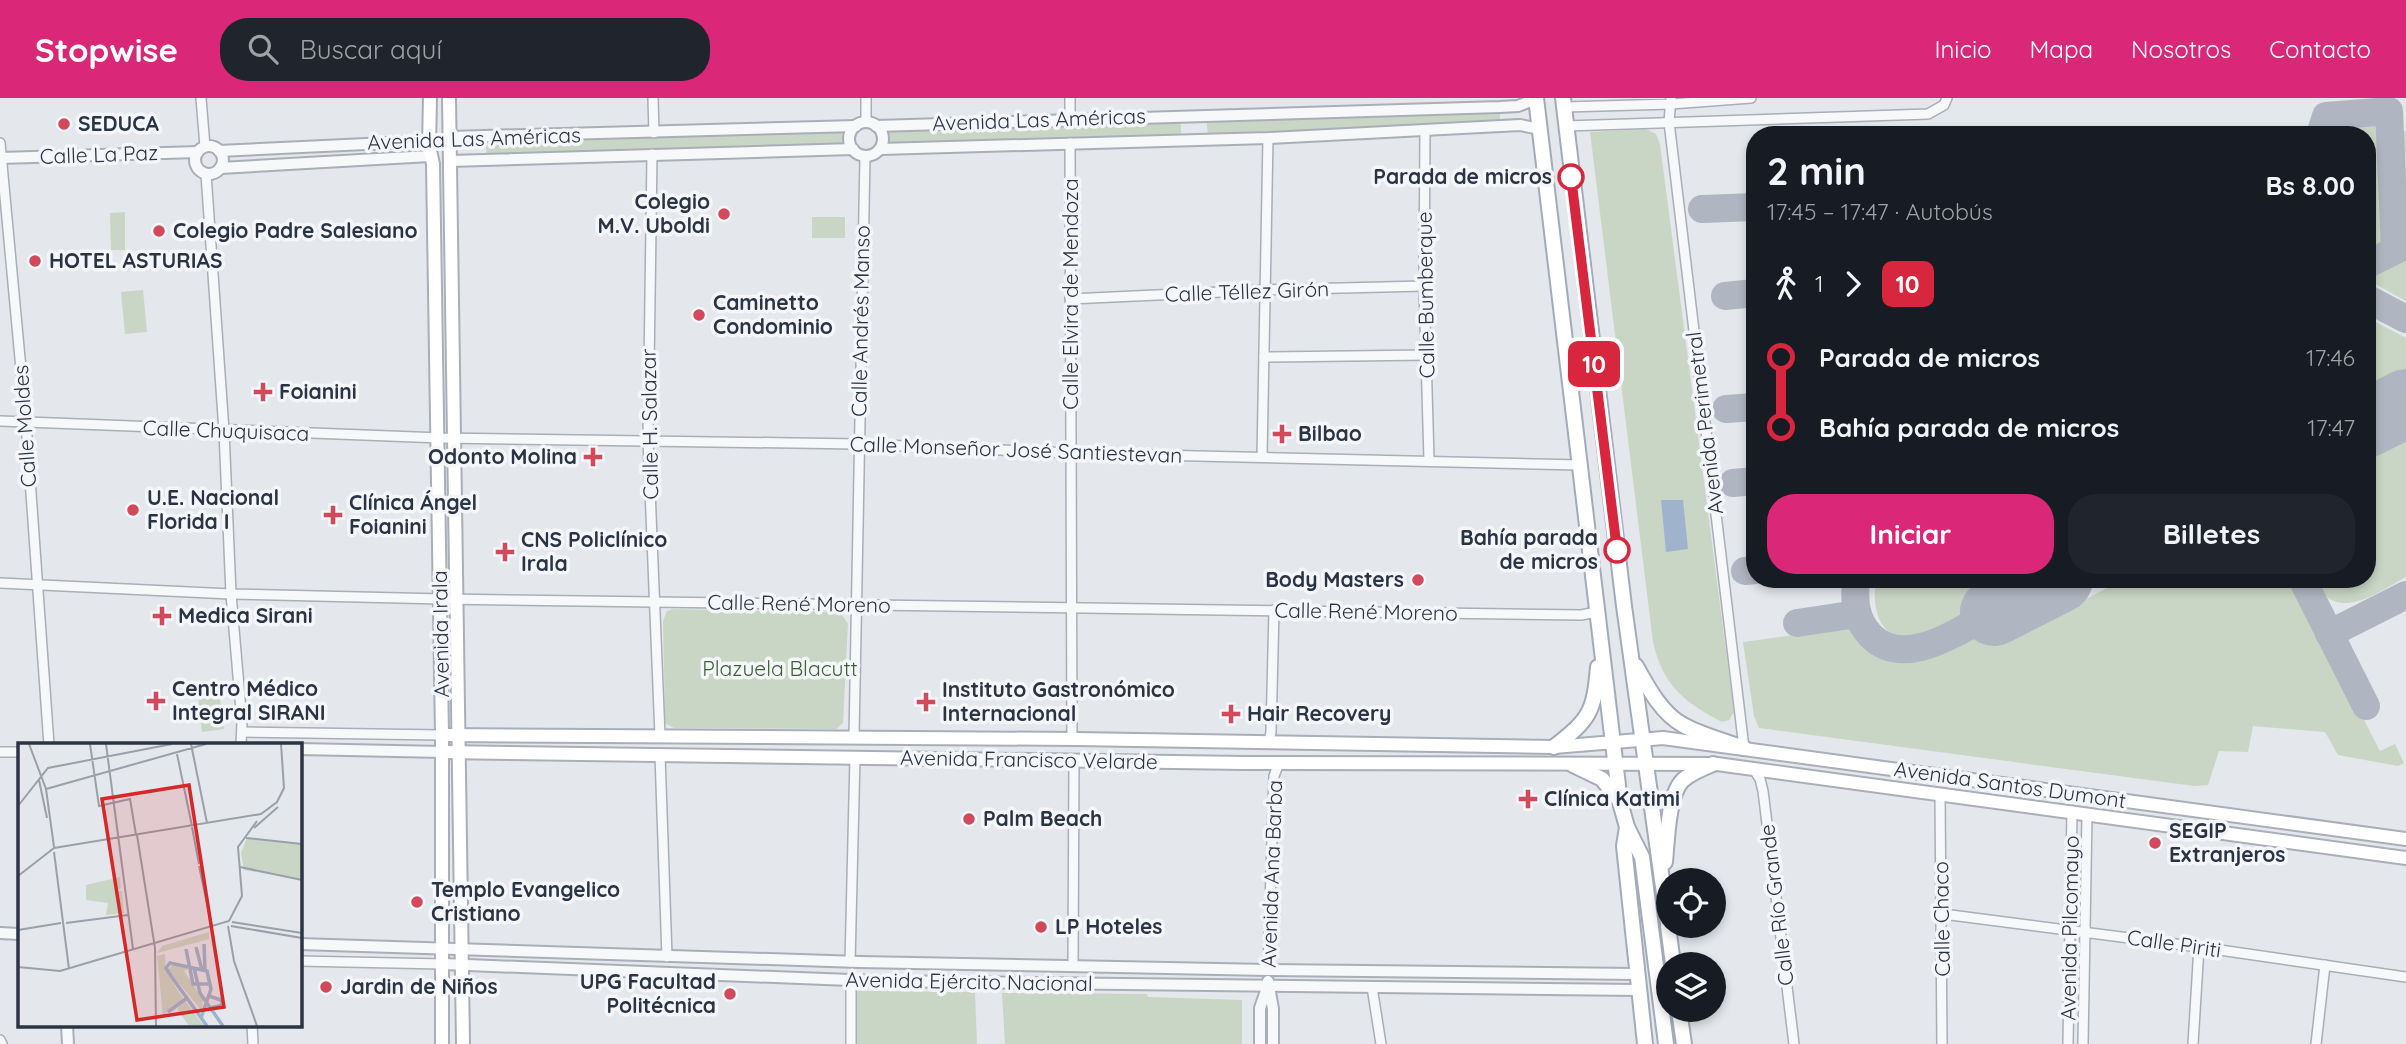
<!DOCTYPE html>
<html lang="es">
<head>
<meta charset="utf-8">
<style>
  body { margin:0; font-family:Quicksand,sans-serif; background:#20242c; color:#f1f3f6; height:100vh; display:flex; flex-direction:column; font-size:26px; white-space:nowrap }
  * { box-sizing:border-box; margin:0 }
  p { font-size:23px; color:#9ea1a6 }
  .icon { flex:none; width:38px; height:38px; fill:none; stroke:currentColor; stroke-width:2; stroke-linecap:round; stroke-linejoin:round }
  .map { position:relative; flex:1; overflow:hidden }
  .side { position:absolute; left:1746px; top:28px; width:630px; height:462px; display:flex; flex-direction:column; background:#171b24; border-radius:28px; box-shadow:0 4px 10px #0003 }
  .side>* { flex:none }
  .badge { padding:0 14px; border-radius:10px; font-size:24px; line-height:46px }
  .controls { position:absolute; left:1656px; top:770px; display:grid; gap:14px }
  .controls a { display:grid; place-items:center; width:70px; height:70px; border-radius:50%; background:#171b24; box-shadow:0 4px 10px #0003; font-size:35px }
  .map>.badge { position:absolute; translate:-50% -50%; box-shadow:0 0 0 4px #fff }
  .legs { display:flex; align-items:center; gap:10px; height:77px; padding:0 21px; font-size:23px }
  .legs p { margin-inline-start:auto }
  .headline { display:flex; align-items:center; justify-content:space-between; height:119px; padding:0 21px }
  h1 { font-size:38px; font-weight:800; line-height:52px }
  .action { display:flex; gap:14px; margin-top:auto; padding:14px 21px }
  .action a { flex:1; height:80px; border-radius:28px; background:#db2777; color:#fff; font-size:28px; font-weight:800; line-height:80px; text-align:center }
  .action a+a { background:#20242c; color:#f1f3f6 }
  ul { padding:0 21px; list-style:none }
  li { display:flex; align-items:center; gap:24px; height:70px; font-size:26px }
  li i { display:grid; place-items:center; width:10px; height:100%; margin:0 9px; background:currentColor }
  li i::after { content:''; width:18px; height:18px; margin:-9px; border:5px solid; border-radius:50%; background:#171b24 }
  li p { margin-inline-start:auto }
  li:first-child i { background:linear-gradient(#0000 50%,currentColor 0) }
  li:last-child i { background:linear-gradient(currentColor 50%,#0000 0) }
  header { display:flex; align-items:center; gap:42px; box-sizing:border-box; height:98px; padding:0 35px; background:#db2777; color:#fff }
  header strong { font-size:33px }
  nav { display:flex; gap:38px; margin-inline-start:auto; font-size:24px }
  .search { width:490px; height:63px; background:#20242c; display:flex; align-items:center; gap:18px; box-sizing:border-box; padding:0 24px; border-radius:28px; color:#9ea1a6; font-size:26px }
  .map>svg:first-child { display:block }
  .green { fill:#c9d6c5 }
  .water { fill:#9fb4cc }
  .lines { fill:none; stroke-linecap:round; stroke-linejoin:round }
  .taxiway { stroke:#b0b6c1; stroke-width:28 }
  .runway { stroke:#b0b6c1; stroke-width:68 }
  .minor-casing { stroke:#a9aeb7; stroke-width:12 }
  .tertiary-casing { stroke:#a9aeb7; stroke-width:14 }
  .secondary-casing { stroke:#a9aeb7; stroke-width:16 }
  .primary-casing { stroke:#a3abb8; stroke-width:18 }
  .minor { stroke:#f7f8fa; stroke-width:9 }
  .tertiary { stroke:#f7f8fa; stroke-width:10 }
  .secondary { stroke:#fff; stroke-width:12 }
  .primary { stroke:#fff; stroke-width:14 }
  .line-1-casing { stroke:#fff; stroke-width:16 }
  .line-1 { stroke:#d7263d; stroke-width:10 }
  .poi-dot { fill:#d1495b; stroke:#f4f6f9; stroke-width:2.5 }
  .stop-1-dot { fill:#fff; stroke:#d7263d; stroke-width:3.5 }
  .labels { text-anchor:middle; stroke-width:7; stroke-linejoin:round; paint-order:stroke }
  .street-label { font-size:21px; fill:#2b3445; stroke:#f4f6f9 }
  .poi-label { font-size:21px; font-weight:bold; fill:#2b3445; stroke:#f4f6f9; text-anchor:start }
  .stop-label { font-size:21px; font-weight:bold; fill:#2b3445; stroke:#f4f6f9; text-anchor:end }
  .park-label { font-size:21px; fill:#3f6138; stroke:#f4f6f9 }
  .inset-river { fill:none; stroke:#9fb4cc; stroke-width:3.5 }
  .inset-road { fill:none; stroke:#9a9fa9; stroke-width:2 }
  .view { fill:#d62828; fill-opacity:0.15; stroke:#d62828; stroke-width:3.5 }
  .inset-edge { fill:none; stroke:#2b3445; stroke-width:3.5 }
</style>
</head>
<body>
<header>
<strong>Stopwise</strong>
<div class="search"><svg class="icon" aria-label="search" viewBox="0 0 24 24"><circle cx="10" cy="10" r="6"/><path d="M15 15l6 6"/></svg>Buscar aquí</div>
<nav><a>Inicio</a><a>Mapa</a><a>Nosotros</a><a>Contacto</a></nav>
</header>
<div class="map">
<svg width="2406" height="946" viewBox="0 0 2406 946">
  <rect width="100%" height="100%" fill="#e4e7ec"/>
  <g class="green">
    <path d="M1500 12V25L1208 36 1206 20Z"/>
    <path d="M2383 19 2386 137 2381 149 2368 152V37H2336L2340 22Z"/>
    <path d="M1181 21V39L884 48 885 30Z"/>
    <path d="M845 30 846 48 487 59 485 41Z"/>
    <path d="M1646 31 1656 36 1660 46 1734 614 1729 622 1722 624C1684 604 1663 588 1653 544L1590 34Z"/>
    <path d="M2403 33H2406V128H2402L2398 121 2397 40Z"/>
    <path d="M125 114V152H111L110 115Z"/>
    <rect x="812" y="119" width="33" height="21"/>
    <path d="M2406 156V203L2368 182V175Z"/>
    <path d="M143 192 147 234 125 236 121 194Z"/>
    <path d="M2368 220 2406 240V275L2404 279 2368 297Z"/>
    <path d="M2406 337V479C2385 490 2346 520 2324 496 2321 493 2319 486 2316 481H2368V357Z"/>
    <path d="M1877 481H1993L1975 490 1984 506C1964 516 1940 532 1919 538 1882 549 1869 510 1877 481Z"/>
    <path d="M2124 481H2292L2380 653 2395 646 2404 665 2398 668 2338 657 2325 634 2253 628 2248 654 2219 653 2208 687 2194 688 1759 630 1754 618 1743 544 1837 531 1847 525C1883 594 1945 554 1996 530L2004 544Z"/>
    <path d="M673 511 840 514 848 526 843 625 836 631 674 630 665 625 663 523 667 513Z"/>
    <path d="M219 595 224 631 202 634 198 598Z"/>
    <path d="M857 893 975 894 977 946H857Z"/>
    <path d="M1002 895 1147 896 1148 899 1242 902V946H1005Z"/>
  </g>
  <path class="water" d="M1661 402H1683L1688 451 1666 454Z"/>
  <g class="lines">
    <g class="taxiway">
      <path d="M2320 37 2326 18 2389 13 2395 152"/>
      <path d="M1702 111 1755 109"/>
      <path d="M2368 166 2406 147"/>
      <path d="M1725 198 1755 195"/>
      <path d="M2368 201 2406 221"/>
      <path d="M1726 311 1755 309"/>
      <path d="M1733 385 1755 383"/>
      <path d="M1745 473 1755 472"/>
      <path d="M1856 481C1854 502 1855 521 1870 537 1904 573 1959 532 1994 514"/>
      <path d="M2302 481 2366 608"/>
      <path d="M1797 525 1857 516"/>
      <path d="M2329 536 2406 497"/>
    </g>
    <g class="runway">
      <path d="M2368 325 2406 305"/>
      <path d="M1994 514 2059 481"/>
    </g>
    <defs>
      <g id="minor">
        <path d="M201 0 205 49"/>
        <path d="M653 0 654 35"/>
        <path d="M866 0V24"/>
        <path d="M1070 0V20"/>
        <path d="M1671 0 1669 24 1744 650"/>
        <path d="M1565 9 1671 6 1751 0"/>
        <path d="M1566 28 1928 16 1944 7 1947 0"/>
        <path d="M1425 32 1424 188 1429 362"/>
        <path d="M0 45 26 325 49 647"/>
        <path d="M1070 45 1072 641"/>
        <path d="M652 56 648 342 660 638"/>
        <path d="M206 76 224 333 231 496 242 624 241 647"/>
        <path d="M1070 201 1264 192 1424 188"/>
        <path d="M1264 259 1428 257"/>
        <path d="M0 323 441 340 858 346 1071 355 1580 367"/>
        <path d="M1262 359 1268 40"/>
        <path d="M0 485 231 496 442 501 1581 517 1597 514"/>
        <path d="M242 634 442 637"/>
        <path d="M854 639 865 58"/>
        <path d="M1269 643 1271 634 1274 512"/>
        <path d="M0 654H19"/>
        <path d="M660 657 667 859"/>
        <path d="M1753 670 1760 681 1763 693 1794 946"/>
        <path d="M1940 696 1942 946"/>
        <path d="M1943 816 2199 849 2406 879"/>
        <path d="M299 863 443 866"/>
        <path d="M850 864 855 659"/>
        <path d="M1073 868 1074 662"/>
        <path d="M1268 872 1274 678 1279 665"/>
        <path d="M851 882V946"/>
        <path d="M1372 889 1381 946"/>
        <path d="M252 927 253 946"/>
        <path d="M0 942 2 946"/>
        <path d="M2068 946 2072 713"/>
        <path d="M2083 946 2087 716"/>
        <path d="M2193 946 2199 849"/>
        <path d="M2316 946 2325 867"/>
      </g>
      <g id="tertiary">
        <circle cx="866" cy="41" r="17"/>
        <path d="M876 28 1500 9 1518 8 1536 1"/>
        <path d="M450 39 856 28"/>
        <circle cx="209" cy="62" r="14"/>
        <path d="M880 51 1268 40 1520 27 1540 31"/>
        <path d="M219 53 430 43"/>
        <path d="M0 60 198 54"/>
        <path d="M450 63 853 51"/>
        <path d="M220 70 430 58"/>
        <path d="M299 651 443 654"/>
        <path d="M0 835 19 836"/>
        <path d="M299 846 860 864 1268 872 1637 876"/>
        <path d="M443 866 875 883 1638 892"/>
        <path d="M1268 883 1273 911V946"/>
        <path d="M67 927 68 946"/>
        <path d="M1260 946V910L1267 890"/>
      </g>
      <g id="secondary">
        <path d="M430 0 429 48 433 66 442 637V946"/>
        <path d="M449 0 463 946"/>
        <path d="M442 637 1076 641 1554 649 1663 640 2406 741"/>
        <path d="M443 654 1244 665 1717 666 2406 760"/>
      </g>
      <g id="primary">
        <path d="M1536 0 1620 704 1627 729 1642 759 1666 946"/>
        <path d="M1563 0 1624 508 1668 825"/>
        <path d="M1636 568C1647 588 1661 615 1683 627 1701 637 1724 643 1744 650"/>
        <path d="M1554 649C1590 621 1594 614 1598 569"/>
        <path d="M1573 667 1602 681 1620 703"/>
        <path d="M1627 729 1624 748 1645 946"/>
        <path d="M1665 764C1667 744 1668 696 1683 682 1691 675 1703 670 1713 666"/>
        <path d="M1668 828 1673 866"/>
        <path d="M1679 912 1684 946"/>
      </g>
    </defs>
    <use href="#minor" class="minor-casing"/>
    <use href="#tertiary" class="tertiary-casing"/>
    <use href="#secondary" class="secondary-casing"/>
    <use href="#primary" class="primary-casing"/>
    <use href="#minor" class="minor"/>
    <use href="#tertiary" class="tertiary"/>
    <use href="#secondary" class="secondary"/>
    <use href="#primary" class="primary"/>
  </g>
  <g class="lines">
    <defs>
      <path id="line-1" d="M1571 79 1617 452"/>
    </defs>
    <use href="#line-1" class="line-1-casing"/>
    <use href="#line-1" class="line-1"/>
  </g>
  <g class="poi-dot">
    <circle cx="64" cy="26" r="7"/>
    <circle cx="724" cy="116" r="7"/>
    <circle cx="159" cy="133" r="7"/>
    <circle cx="35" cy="163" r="7"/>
    <circle cx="699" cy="217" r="7"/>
    <path d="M259.5 283.5h7v7h7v7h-7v7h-7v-7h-7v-7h7z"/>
    <path d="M1278.5 325.5h7v7h7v7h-7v7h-7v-7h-7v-7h7z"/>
    <path d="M589.5 348.5h7v7h7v7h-7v7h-7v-7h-7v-7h7z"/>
    <circle cx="133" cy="412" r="7"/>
    <path d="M329.5 406.5h7v7h7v7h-7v7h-7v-7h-7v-7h7z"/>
    <path d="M501.5 443.5h7v7h7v7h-7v7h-7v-7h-7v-7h7z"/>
    <circle cx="1418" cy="482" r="7"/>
    <path d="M158.5 507.5h7v7h7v7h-7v7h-7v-7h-7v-7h7z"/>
    <path d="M152.5 592.5h7v7h7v7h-7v7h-7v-7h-7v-7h7z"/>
    <path d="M922.5 593.5h7v7h7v7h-7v7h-7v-7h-7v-7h7z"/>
    <path d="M1227.5 605.5h7v7h7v7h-7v7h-7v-7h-7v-7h7z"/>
    <path d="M1524.5 690.5h7v7h7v7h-7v7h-7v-7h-7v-7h7z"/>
    <circle cx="969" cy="721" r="7"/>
    <circle cx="2155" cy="745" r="7"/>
    <circle cx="417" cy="804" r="7"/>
    <circle cx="1041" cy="829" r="7"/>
    <circle cx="326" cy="889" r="7"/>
    <circle cx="730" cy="896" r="7"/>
  </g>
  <g class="stop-1-dot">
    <circle cx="1571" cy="79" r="12"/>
    <circle cx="1617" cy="452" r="12"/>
  </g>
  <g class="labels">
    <g class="street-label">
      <text transform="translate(1039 22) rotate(-2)" y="7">Avenida Las Américas</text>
      <text transform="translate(474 41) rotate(-2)" y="7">Avenida Las Américas</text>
      <text transform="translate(99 57) rotate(-2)" y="7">Calle La Paz</text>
      <text transform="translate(1247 194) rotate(-2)" y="7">Calle Téllez Girón</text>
      <text transform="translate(1071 196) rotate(-90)" y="7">Calle Elvira de Mendoza</text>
      <text transform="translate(1426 197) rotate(-91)" y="7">Calle Bumberque</text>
      <text transform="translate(861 223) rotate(-89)" y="7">Calle Andrés Manso</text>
      <text transform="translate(1705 325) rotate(-97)" y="7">Avenida Perimetral</text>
      <text transform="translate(650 326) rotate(-91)" y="7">Calle H. Salazar</text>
      <text transform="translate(25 328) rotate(-94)" y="7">Calle Moldes</text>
      <text transform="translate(226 333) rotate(2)" y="7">Calle Chuquisaca</text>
      <text transform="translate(1016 352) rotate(2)" y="7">Calle Monseñor José Santiestevan</text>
      <text transform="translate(799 506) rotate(1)" y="7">Calle René Moreno</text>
      <text transform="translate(1366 514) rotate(1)" y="7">Calle René Moreno</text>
      <text transform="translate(441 536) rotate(-91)" y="7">Avenida Irala</text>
      <text transform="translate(1029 662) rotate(1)" y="7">Avenida Francisco Velarde</text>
      <text transform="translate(2010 687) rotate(8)" y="7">Avenida Santos Dumont</text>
      <text transform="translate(1272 776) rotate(-88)" y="7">Avenida Ana Barba</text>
      <text transform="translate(1777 807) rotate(-97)" y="7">Calle Río Grande</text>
      <text transform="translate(1942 821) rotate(-91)" y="7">Calle Chaco</text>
      <text transform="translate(2070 830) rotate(-89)" y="7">Avenida Pilcomayo</text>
      <text transform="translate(2174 846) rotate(8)" y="7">Calle Piriti</text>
      <text transform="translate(969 884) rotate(1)" y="7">Avenida Ejército Nacional</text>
    </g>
    <g class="poi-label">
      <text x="78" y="33">SEDUCA</text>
      <text x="710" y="111" text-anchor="end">Colegio<tspan x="710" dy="24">M.V. Uboldi</tspan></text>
      <text x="173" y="140">Colegio Padre Salesiano</text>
      <text x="49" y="170">HOTEL ASTURIAS</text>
      <text x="713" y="212">Caminetto<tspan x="713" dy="24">Condominio</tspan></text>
      <text x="279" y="301">Foianini</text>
      <text x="1298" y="343">Bilbao</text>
      <text x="577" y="366" text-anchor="end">Odonto Molina</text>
      <text x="147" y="407">U.E. Nacional<tspan x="147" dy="24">Florida I</tspan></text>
      <text x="349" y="412">Clínica Ángel<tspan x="349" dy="24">Foianini</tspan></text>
      <text x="521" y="449">CNS Policlínico<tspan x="521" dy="24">Irala</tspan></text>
      <text x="1404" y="489" text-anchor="end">Body Masters</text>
      <text x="178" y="525">Medica Sirani</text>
      <text x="172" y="598">Centro Médico<tspan x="172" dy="24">Integral SIRANI</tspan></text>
      <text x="942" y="599">Instituto Gastronómico<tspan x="942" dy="24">Internacional</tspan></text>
      <text x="1247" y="623">Hair Recovery</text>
      <text x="1544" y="708">Clínica Katimi</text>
      <text x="983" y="728">Palm Beach</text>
      <text x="2169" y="740">SEGIP<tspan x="2169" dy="24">Extranjeros</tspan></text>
      <text x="431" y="799">Templo Evangelico<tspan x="431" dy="24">Cristiano</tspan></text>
      <text x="1055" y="836">LP Hoteles</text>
      <text x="716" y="891" text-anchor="end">UPG Facultad<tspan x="716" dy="24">Politécnica</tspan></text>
      <text x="340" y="896">Jardin de Niños</text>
    </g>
    <g class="stop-label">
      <text x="1552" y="86">Parada de micros</text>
      <text x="1598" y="447">Bahía parada<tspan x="1598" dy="24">de micros</tspan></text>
    </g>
    <g class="park-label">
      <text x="780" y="578">Plazuela Blacutt</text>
    </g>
  </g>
  <g transform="translate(18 645)">
    <rect width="284" height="284" fill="#e4e7ec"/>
    <path d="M229 95 283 101V136L226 127 223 110ZM102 134 103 145 98 148H104L106 170 88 172 90 160 68 157V142ZM191 189V196L139 210 144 203ZM147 211 148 228 165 256 145 273 139 213ZM154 222 171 225 166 228 185 256 184 268 150 227ZM166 258 168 259 186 283H171L159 266Z" fill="#c9d6c5"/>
    <path class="inset-river" d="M186 201 187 227M178 204 184 227M168 206 175 241H190M176 225 182 250 205 283M153 233 148 225 152 220 189 228 193 246 183 275M153 233 189 283M191 253 203 257 205 262 192 265M150 269 169 255"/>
    <path class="inset-road" d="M11 1 28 46 36 104M72 1 81 63 112 56 118 92M88 1 115 206M173 1 189 80M159 11 174 83M21 37 29 75M28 46 188 1M0 63 30 25 154 1M174 84 181 121M236 85 260 64M119 92 137 205 138 283M228 95 284 101M36 105 243 71 259 59 266 45 263 1M36 109 51 226M181 123 194 184M222 124 284 137M0 133 36 105 32 108M214 179 284 190M48 180 110 172M210 183 216 218 239 283M213 183 284 195M0 187 43 180M0 224 42 228 211 178 224 153 220 104 239 78"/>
    <path class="view" d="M171 42 206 264 119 277 84 56Z"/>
    <rect width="284" height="284" class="inset-edge"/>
  </g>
</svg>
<div class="controls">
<a><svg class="icon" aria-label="locate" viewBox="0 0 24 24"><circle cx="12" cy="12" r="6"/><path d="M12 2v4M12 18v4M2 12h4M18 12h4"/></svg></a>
<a><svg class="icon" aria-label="layers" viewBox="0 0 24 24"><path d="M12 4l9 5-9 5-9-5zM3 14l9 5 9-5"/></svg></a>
</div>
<b class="badge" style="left:1594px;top:266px;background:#d7263d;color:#fff">10</b>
<section class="side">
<div class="headline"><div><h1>2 min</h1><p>17:45 – 17:47 · Autobús</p></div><b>Bs 8.00</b></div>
<div class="legs"><svg class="icon" aria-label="walk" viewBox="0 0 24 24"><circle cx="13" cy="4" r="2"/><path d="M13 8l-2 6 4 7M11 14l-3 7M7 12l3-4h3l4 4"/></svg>1<svg class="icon" aria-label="forward" viewBox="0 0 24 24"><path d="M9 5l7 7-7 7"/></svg><b class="badge" style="background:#d7263d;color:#fff">10</b></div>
<ul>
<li><i style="color:#d7263d"></i><b>Parada de micros</b><p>17:46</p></li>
<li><i style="color:#d7263d"></i><b>Bahía parada de micros</b><p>17:47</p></li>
</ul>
<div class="action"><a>Iniciar</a><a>Billetes</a></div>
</section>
</div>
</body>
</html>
